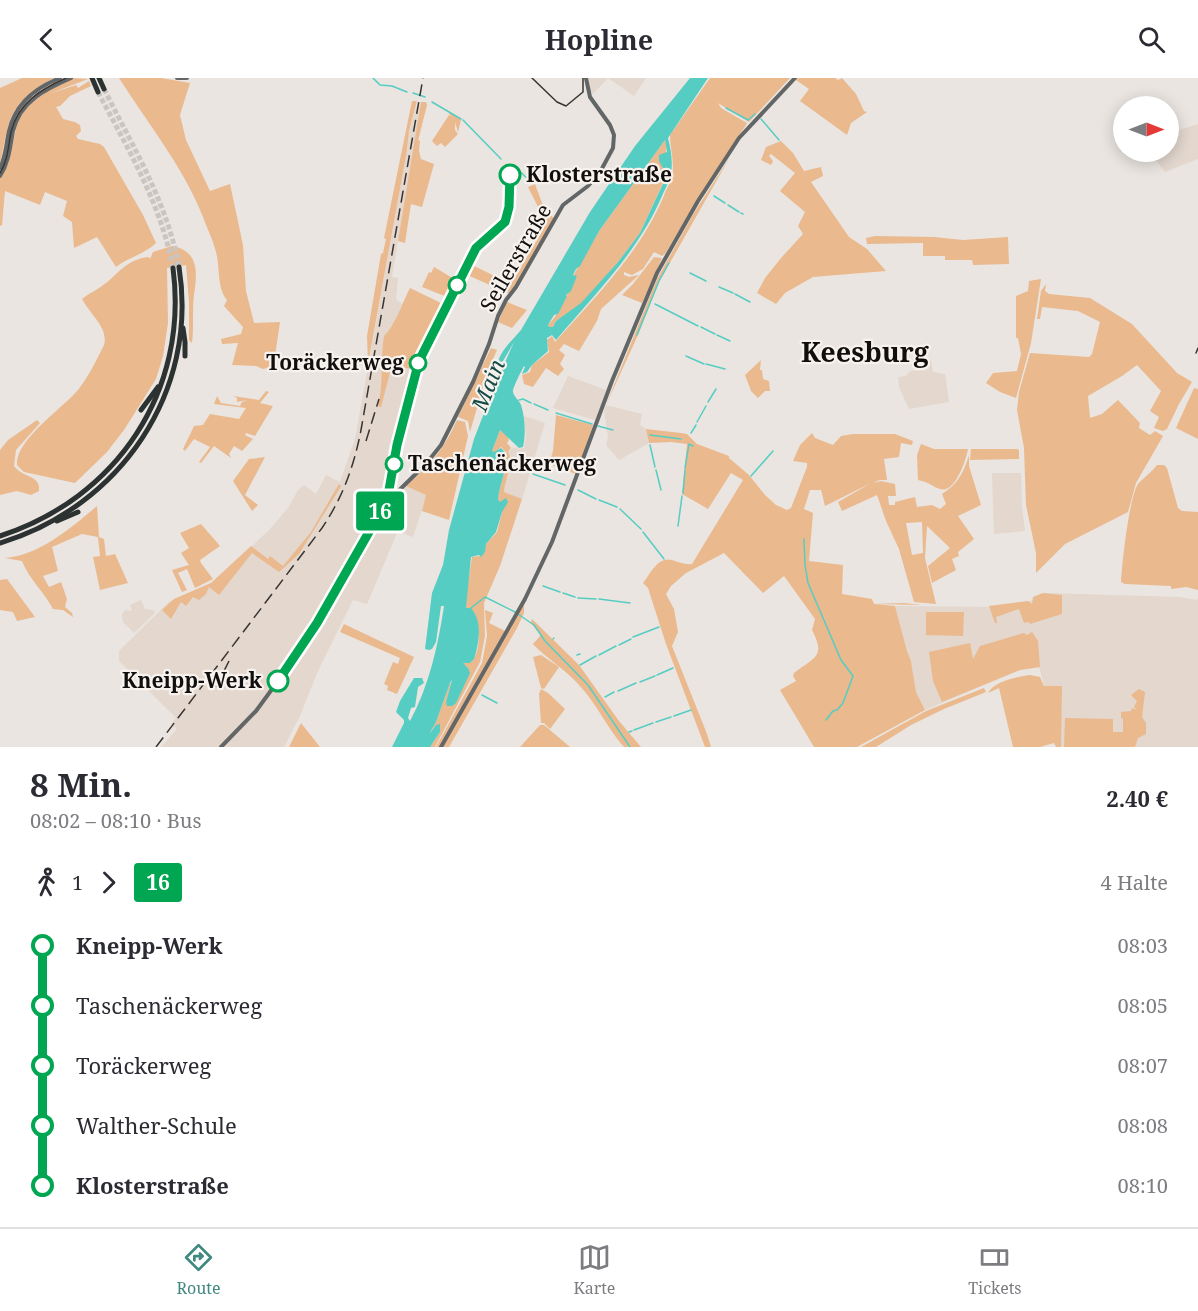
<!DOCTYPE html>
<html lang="de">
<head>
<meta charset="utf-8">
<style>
  body { margin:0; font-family:"Noto Serif",serif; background:#f7f7f7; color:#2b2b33; height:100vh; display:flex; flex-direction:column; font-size:22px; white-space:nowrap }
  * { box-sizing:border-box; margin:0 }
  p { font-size:20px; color:#7c7c81 }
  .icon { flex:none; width:33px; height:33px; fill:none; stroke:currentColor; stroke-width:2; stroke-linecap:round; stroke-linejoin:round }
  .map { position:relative; height:669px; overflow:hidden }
  .details { display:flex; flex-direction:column; background:#fff; flex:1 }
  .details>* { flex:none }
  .badge { padding:0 12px; border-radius:4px; font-size:21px; line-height:39px }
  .needle { width:39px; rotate:90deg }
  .controls { position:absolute; left:1113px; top:18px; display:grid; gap:12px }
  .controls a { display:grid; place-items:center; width:66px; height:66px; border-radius:50%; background:#fff; box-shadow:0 3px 15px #0003; font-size:30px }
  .map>.badge { position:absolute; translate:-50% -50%; box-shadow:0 0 0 3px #fff }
  .legs { display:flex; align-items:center; gap:9px; height:66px; padding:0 30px; font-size:20px }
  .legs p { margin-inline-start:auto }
  .summary { display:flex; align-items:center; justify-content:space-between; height:102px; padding:0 30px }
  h1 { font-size:33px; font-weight:700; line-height:45px }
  ul { padding:0 30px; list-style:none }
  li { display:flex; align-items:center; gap:21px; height:60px; font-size:22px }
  li i { display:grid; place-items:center; width:9px; height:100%; margin:0 8px; background:currentColor }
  li i::after { content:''; width:15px; height:15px; margin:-8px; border:4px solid; border-radius:50%; background:#fff }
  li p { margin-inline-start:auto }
  li:first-child i { background:linear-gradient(#0000 50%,currentColor 0) }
  li:last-child i { background:linear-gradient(currentColor 50%,#0000 0) }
  header { display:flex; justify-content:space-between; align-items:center; height:78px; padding:0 30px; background:#fff; font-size:27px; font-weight:700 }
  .tab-bar { display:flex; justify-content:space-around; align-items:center; height:84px; border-top:2px solid #e1e1e2; background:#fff; font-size:16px; color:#7c7c81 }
  .tab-bar a { display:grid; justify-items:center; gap:3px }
  .tab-bar .current { color:#418881 }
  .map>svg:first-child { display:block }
  .built { fill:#e3d7ce }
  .green { fill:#eab98e; fill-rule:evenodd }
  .water { fill:#55cdc3; fill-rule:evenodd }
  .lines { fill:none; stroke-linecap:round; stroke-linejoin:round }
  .stream { stroke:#55cdc3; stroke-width:1.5 }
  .motorway-tunnel { stroke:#c9c5c0; stroke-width:5; stroke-dasharray:5 2.5; stroke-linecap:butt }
  .secondary { stroke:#626666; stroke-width:4 }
  .motorway { stroke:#2c3231; stroke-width:5 }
  .tram { stroke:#373432; stroke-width:1.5 }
  .rail { stroke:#373432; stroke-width:1.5; stroke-dasharray:12 6; stroke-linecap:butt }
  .line-1-casing { stroke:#fff; stroke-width:14 }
  .line-1 { stroke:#00a651; stroke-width:9 }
  .stop-1-dot { fill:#fff; stroke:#00a651; stroke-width:3 }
  .labels { text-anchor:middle; stroke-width:4.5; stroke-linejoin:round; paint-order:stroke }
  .stop-label { font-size:21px; font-weight:bold; fill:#110f0e; stroke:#f7f2ee; text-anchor:start }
  .street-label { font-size:21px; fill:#110f0e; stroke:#f7f2ee }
  .water-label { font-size:22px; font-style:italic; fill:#154a46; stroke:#f7f2ee }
  .district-label { font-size:27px; font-weight:bold; fill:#110f0e; stroke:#f7f2ee }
</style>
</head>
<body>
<header><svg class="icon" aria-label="back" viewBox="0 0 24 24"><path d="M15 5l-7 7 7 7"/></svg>Hopline<svg class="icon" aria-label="search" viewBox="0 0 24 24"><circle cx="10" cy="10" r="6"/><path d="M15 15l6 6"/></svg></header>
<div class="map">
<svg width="1198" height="669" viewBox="0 0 1198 669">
  <rect width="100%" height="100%" fill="#eae5e0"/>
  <g class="built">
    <path d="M588 0H646L634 18 608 0 593 16 590 13Z"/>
    <path d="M417 26 420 27 421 29 392 199 398 200 396 221 402 226 392 251 383 267 382 277 416 289 393 375 387 411 391 417H395L406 408 427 417 413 459 398 453 367 526 353 522 317 595 300 638 284 669H161L177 651 171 646 176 640 119 583V573L169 524 211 505 219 499 269 452 288 430 298 412 304 407 316 416 326 397 340 404 355 361 406 78V65Z"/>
    <path d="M1198 46V81L1165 94 1155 81V76L1158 74H1168L1169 62 1176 53Z"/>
    <path d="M922 282H931L933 294 945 296 949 324 909 331 899 309 898 299 906 298 910 293 923 292Z"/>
    <path d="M568 298 606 312 595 342 553 330Z"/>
    <path d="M606 327 642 336 640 347 646 351 649 365 619 382 606 367 608 359 604 333Z"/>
    <path d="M524 338 545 345 522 421 504 414 505 403 510 396 511 380 508 372 516 369 518 371 524 370 526 358Z"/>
    <path d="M992 395H1021L1022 429 1025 453 994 456Z"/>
    <path d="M1045 515 1180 519 1196 522 1198 520V669H1058L1049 639 1044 606 1039 589 1020 592 1008 597 925 632 916 614 911 583 907 573 895 528 1001 529 1034 522Z"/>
    <path d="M141 522 145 531 154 532 155 535 134 555 123 544 122 537 125 532 132 533 130 527Z"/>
  </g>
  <g class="green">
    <path d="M22 0H54C32 12 13 26 7 52 4 63 3 74 0 85V10Z"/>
    <path d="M73 0 88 1 49 16 76 7 78 10 89 3 91 8 70 18 60 28 56 29 63 41 75 44 80 47 81 53 76 58 78 61 100 66 104 69 143 137 156 165C145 176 129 179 116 189L97 159 74 170 72 144 63 138 67 123 45 114 40 127 5 113 2 147 0 148V100L8 86 18 42 29 26 51 10Z"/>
    <path d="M119 0H161L190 5 180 37 186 62 210 113 230 106 243 167 246 213 254 245 280 244 274 285 276 290 272 289 263 291 256 288 232 287 238 265 222 266 221 261 241 256 243 249 224 228 227 222C217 211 220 189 216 174 213 162 207 150 203 139 183 88 148 46 119 0Z"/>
    <path d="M710 0H790L749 44 718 25 721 30 747 45 746 47 697 122 665 176 662 178 654 174 643 191 632 197 624 194V197L629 199 639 197 601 231 597 243 579 273 564 266 559 272 565 277 560 286 564 291 558 298 546 290 533 309 524 306 522 297 530 294 532 287 549 274 547 262 552 258 555 264C595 219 639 176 663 120 665 113 670 106 672 99 675 85 670 71 670 57Z"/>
    <path d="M798 0H835L838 2 842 0 856 16 864 33 867 34 851 45 847 57 800 23 809 11 796 2Z"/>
    <path d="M412 23H417L409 53 406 78 368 286 367 258 381 176 383 175 386 161 384 160Z"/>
    <path d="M421 24H426L427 27 418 63 420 62 419 73 421 81 434 86 422 129 411 126 405 165 398 163Z"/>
    <path d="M450 34 461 42 458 54 455 44V52L458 56 445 69 441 65 437 68 432 63 449 37 452 38 449 36Z"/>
    <path d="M665 62C669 74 661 84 667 96L640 155 618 184 581 226 556 243 553 249H549L548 247C562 233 567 214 577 198H573L599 153Z"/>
    <path d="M781 63 793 75 804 93 821 89 823 98 811 104 849 159 867 171 886 193 813 199 785 215 776 226 757 215 765 200 781 180 803 156 798 148 805 134 780 113 795 95 771 76 769 78 773 83 771 87 761 82 766 69Z"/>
    <path d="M730 79 659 204 638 257 606 327 657 201 694 135Z"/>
    <path d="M535 106 542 125 554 141 515 208 508 215 465 196 470 186 511 206 537 162 541 144V138L538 129 528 109Z"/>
    <path d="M875 158 934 159 963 162 1008 159 1009 186 973 187 972 182H945V178H923V165L867 166 866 160Z"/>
    <path d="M172 168C200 173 197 196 194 217 192 233 194 249 192 265L189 262V224L186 187 167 190 168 245 163 278 156 301 124 352 107 374 75 405 24 394 17 387C15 362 62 331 78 312 89 298 96 283 104 267 109 250 89 235 82 221 88 216 95 213 102 208 119 196 126 181 149 179L150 181 153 174Z"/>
    <path d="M654 179 662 180 642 225 622 217 633 206Z"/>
    <path d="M434 189 456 202 447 219 422 209 429 194 431 195Z"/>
    <path d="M1041 201 1031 265 1016 320 1000 314 986 305 993 295 1017 293 1021 276 1018 260H1016V218L1028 213 1029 203Z"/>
    <path d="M1046 206 1045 213 1049 216 1090 220 1132 246 1177 295 1192 304 1179 326 1167 351 1163 353 1154 350 1159 339 1150 333 1161 313 1137 287 1122 298 1088 318 1090 340 1102 336 1118 322 1140 345 1139 350 1150 357 1155 353 1163 358 1136 405 1128 434 1065 466 1036 495V475L1026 427 1024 370 1017 332 1019 314 1030 275 1089 279 1092 276 1100 244 1078 233 1042 229 1040 241H1037L1041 213Z"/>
    <path d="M410 210 443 226 422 270 424 271 416 292 392 287 381 329 378 328C384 304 380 281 384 258 395 248 402 225 410 210Z"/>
    <path d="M507 224 527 232 512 250 498 244Z"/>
    <path d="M491 270 497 272 488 292 470 354 468 343 458 339Z"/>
    <path d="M761 282 760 292H762L763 301 769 303 770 313H765L758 320 751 313 745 297Z"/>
    <path d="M1194 310 1198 311V361L1176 350Z"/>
    <path d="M266 313 269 314 260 325 273 328 255 358 246 355 245 357 253 361 242 373 234 368 229 376 231 380 214 368 201 385 199 384 210 369 194 361 185 373 183 371 194 348 203 347 210 336 239 341 246 330 214 326 217 318 221 325 240 328 242 324 247 322 237 324V320L233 318 259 322Z"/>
    <path d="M556 337 593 347 576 396 549 386 553 373Z"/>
    <path d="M37 342 40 345 16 372 14 388C23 400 41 397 39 413L31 417 17 413 0 417V372L8 362Z"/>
    <path d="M457 342 465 344 468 358 449 442 422 433 426 417 406 408C431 386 443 373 457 342Z"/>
    <path d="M646 351 681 355 687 356 697 366 729 378V380L749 397 765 417 776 427 787 432 791 430 807 389V385L793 383 800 367 812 355 815 360 833 367 841 358 853 356H895L913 363 912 367 901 365 899 379 884 381 887 402H880L872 405 881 403 895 406 896 418H888L889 427H895V424L915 419 917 429 932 427 940 431 946 426 942 416C958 406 964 394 969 377V388L981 427 958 438 974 461 958 474 959 478 952 481 956 492 932 505 928 488 950 470 927 448 925 480 936 526 914 524 899 471 886 443 877 417 842 433 838 424 871 405 825 428 821 412H810L804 431 813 435 809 483 843 487 842 516 872 521 874 526 903 525 922 527 874 526 895 528 907 573 911 583 916 614 925 632 857 669H814L780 612 796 603 793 598 794 595C815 579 826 579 812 552L815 541 784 498 763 515 724 475 686 495 671 508 666 516 674 531 678 554 672 568 707 656 711 669H705L666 566 648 510 643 505C650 496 658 478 672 482 679 484 685 487 692 486L743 402 731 395 708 431 682 416 687 366 671 364 649 365ZM922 444 923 475 912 477 906 445Z"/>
    <path d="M500 352 507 357 509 362 507 365 511 370 508 373C515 388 505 399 504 414L522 421 500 488 484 525 485 558 480 584 435 669H430L440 654 436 647 428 656 436 644 450 605 451 606 446 624 468 592V590L462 585H470C483 573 480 544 471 530H466L465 526 472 479 480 478 484 475 486 466 497 454 502 434 500 424 498 421C500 405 507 391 507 375L501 369 494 375 492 373Z"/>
    <path d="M921 366 934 371H968C966 382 955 416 940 411 932 409 930 404 918 402L917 377Z"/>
    <path d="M971 371H1017L1019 372V381L970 382Z"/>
    <path d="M265 379 245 417 258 427 252 433 233 403 249 381Z"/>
    <path d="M1157 387H1164L1167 390 1178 430 1182 433 1198 434V512L1186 509 1171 511V508L1125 506 1121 504C1122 486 1129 420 1138 406 1142 401 1152 394 1157 387Z"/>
    <path d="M339 406 341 408 340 410 299 476 279 494 252 475 219 517 209 509 206 516 199 522 193 519 186 528 181 524 171 541 162 532 174 521 211 505 251 468 268 481 270 478 283 488 311 454Z"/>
    <path d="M97 428 99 459 104 461 106 478 115 476 128 505 100 512 93 479 100 478 98 459 82 456 52 469 58 493 43 498 49 509 61 504 67 521 65 529 72 535 73 539 63 532 53 531C44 514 29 501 22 483L5 480C40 477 71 450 97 428Z"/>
    <path d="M201 446 220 468 200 482 201 485 213 501 195 510 187 491 178 495 187 512 182 514 172 492 189 487 181 475 189 470 180 455Z"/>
    <path d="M7 501 35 539 17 543 13 534 0 532V502Z"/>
    <path d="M1043 515 1062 517V536L1030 546 1029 544 1024 545 1019 531 996 539 997 545H995L989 528 1028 523 1032 526 1033 519Z"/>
    <path d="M524 525V535L517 550 449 669H442Z"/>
    <path d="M485 532 493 535 489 545 505 553 440 669H436L482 585 487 558Z"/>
    <path d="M926 534H964L963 558 926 557Z"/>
    <path d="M532 541 579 587 619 643 641 669H624C607 650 597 626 579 607 565 591 547 581 533 566L541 557 531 545Z"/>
    <path d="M344 546 414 579 397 616 387 612 388 608 384 606 393 584 398 586 400 580 340 554Z"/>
    <path d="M1032 554 1038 563 1040 589 1020 592 942 624 933 603 929 574 970 565 973 581 980 568 1024 555 1027 557Z"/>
    <path d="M541 577 559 589 544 611 541 610 533 579Z"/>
    <path d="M1030 597 1040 599 1044 608H1062L1061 669H1056L1054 665 1040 669H1013L999 610 988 615C994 603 1017 599 1030 597Z"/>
    <path d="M984 610 986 614 944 631 911 647 876 669H861L926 633Z"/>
    <path d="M541 611 548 615 565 631 550 651 544 645H541L539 616Z"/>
    <path d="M1139 611 1145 614 1142 639 1146 645V656L1138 660 1135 669H1064L1065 640 1113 641V654H1123V641L1121 640V634L1131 633 1132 630 1137 632 1134 629 1137 623 1131 617Z"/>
    <path d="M301 645 320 669H289Z"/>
    <path d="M540 647H544L570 669H520Z"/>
  </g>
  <path class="water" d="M690 0H708L668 60C671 72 673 84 671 96 670 103 665 111 662 118 638 174 595 216 556 262L552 257 547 260 548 273 532 287 527 294 522 296 525 289 524 288C522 292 512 311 513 314 514 319 519 322 521 327 525 339 526 356 523 369L519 370 500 352 492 373 494 374 501 370 507 376C507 391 500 405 498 421L500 424 506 420 508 424 502 434 496 454 486 466 485 474 481 479 479 477 471 479 466 530H471C483 544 479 565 474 581L470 585H463L468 590 470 595 456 625 452 628H447L446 624 452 602 450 605 436 644 429 656 436 647 440 646V654L430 669H392L404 645V642L396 634 400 623 414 600H422L424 605 418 609 415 629 411 630 408 640 410 643C429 608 438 568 444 528H441L436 564 432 571 429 572 425 571 432 515 443 487 449 452 474 361 496 304 491 311 488 309 494 293H498V300L514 264 499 290 497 289C499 273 511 264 521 252L590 134 635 68ZM665 62 667 74 659 77V83L667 97 640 155 618 184 581 225 556 243 553 249H549L548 247 554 237 558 236 567 218 566 217 571 213 577 198 573 197 576 191 580 188 599 153Z"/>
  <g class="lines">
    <g class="stream">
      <path d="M373 0 380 7 392 8 407 14"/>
      <path d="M413 15 425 19"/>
      <path d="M432 24 461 41"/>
      <path d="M726 30 748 42 755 36"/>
      <path d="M761 41 779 62"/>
      <path d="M463 42 501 81"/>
      <path d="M514 88 528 101"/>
      <path d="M714 118 725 125"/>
      <path d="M728 127 739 134"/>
      <path d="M741 135 743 136"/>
      <path d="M690 195 706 203"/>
      <path d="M719 209 733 215"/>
      <path d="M735 216 750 224"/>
      <path d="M655 226 698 248"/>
      <path d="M701 249 715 256"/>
      <path d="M637 257 659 203 669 185"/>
      <path d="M717 257 730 263"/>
      <path d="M686 278 704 286"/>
      <path d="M706 286 725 291"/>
      <path d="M519 322 523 321 531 325"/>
      <path d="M708 324 716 311"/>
      <path d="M534 326 548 332"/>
      <path d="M556 335 592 346"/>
      <path d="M697 344 706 328"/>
      <path d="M598 348 613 352"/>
      <path d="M691 355 696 347"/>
      <path d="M650 357 681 361"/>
      <path d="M650 367 655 389"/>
      <path d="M685 390 689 366 693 368"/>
      <path d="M656 392 661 412"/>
      <path d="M533 396 565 407"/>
      <path d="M751 398 773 373"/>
      <path d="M578 412 596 421"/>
      <path d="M683 415 685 392"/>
      <path d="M599 422 617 429"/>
      <path d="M620 431 641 451"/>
      <path d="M678 448 682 418"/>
      <path d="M643 454 664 481"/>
      <path d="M804 461 805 487 808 505 841 582 853 598 843 625 837 632 833 633 826 642"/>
      <path d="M543 508 560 514"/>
      <path d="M563 515 575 519"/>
      <path d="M578 520 596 521"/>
      <path d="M599 521 630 525"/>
      <path d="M471 530 485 519 515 534 534 547 545 563 588 607 630 669"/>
      <path d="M633 559 659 549"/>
      <path d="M553 561 554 560"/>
      <path d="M619 567 631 561"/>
      <path d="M577 577 580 576"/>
      <path d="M599 577 616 568"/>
      <path d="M580 587 596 578"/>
      <path d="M657 597 673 590"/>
      <path d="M640 604 655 598"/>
      <path d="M618 613 636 605"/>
      <path d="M482 617 497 625"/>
      <path d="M605 619 614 614"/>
      <path d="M674 638 691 632"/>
      <path d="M656 644 671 639"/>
      <path d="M634 652 653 645"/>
      <path d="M629 654 632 653"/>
    </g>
    <g class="motorway-tunnel">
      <path d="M104 11C133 69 167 124 179 189"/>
      <path d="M98 14C128 71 161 126 173 190"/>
    </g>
    <g class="secondary">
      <path d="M177 0H187"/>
      <path d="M0 90C6 78 6 66 9 53 15 26 35 10 60 0"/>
      <path d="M0 98C9 84 10 69 13 53 20 23 46 11 71 0"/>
      <path d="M221 669 256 633 278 603 317 545 385 426 426 386 441 367 473 304 489 266 498 238 506 222 516 209 563 127 588 108 599 96 613 70 614 57 610 47 590 19 586 0"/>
      <path d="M441 669 525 521 552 464 612 303 657 195 698 123 739 60 795 0"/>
    </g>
    <g class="motorway">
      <path d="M92 0 98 14"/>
      <path d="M99 0 104 11"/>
      <path d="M183 250 185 264V278"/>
      <path d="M141 332 158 309"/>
      <path d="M57 443 78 434"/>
      <path d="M0 458C117 420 189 313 173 190"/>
      <path d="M0 465C120 429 199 314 179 189"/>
    </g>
    <g class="tram">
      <path d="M532 0 557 24 566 28 583 14V0"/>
      <path d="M0 95C8 82 8 69 11 54 18 25 41 11 66 0"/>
      <path d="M1196 275 1198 270"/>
    </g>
    <g class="rail">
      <path d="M366 363 379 321"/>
      <path d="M216 609 229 583"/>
      <path d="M156 669 322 450C343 419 354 388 361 352L423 0"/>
    </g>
  </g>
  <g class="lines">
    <defs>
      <path id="line-1" d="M278 603 317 545 385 426 389 412 397 367 419 283 476 170 505 144 509 129 510 97"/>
    </defs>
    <use href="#line-1" class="line-1-casing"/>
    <use href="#line-1" class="line-1"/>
  </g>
  <g class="stop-1-dot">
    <circle cx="510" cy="97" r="10"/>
    <circle cx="457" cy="207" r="8"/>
    <circle cx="418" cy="285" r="8"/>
    <circle cx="394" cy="386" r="8"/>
    <circle cx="278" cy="603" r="10"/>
  </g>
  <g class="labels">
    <g class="stop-label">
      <text x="526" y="104">Klosterstraße</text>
      <text x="404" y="292" text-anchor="end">Toräckerweg</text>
      <text x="408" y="393">Taschenäckerweg</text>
      <text x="262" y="610" text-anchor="end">Kneipp-Werk</text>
    </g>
    <g class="street-label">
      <text transform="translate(516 180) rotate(-60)" y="7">Seilerstraße</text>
    </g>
    <g class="water-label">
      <text transform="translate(488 307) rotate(-68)" y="8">Main</text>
    </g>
    <g class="district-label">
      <text x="865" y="284">Keesburg</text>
    </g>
  </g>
</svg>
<div class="controls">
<a><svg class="needle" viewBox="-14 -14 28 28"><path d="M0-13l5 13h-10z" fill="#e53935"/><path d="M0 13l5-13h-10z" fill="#7c7c81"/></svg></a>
</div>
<b class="badge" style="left:380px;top:433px;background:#00a651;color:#fff">16</b>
</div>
<section class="details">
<div class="summary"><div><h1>8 Min.</h1><p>08:02 – 08:10 · Bus</p></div><b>2.40 €</b></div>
<div class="legs"><svg class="icon" aria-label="walk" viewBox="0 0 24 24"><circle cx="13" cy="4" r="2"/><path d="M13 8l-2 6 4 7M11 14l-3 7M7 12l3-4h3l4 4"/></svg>1<svg class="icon" aria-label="forward" viewBox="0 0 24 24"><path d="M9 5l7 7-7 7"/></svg><b class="badge" style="background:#00a651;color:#fff">16</b><p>4 Halte</p></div>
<ul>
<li><i style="color:#00a651"></i><b>Kneipp-Werk</b><p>08:03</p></li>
<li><i style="color:#00a651"></i><span>Taschenäckerweg</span><p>08:05</p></li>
<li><i style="color:#00a651"></i><span>Toräckerweg</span><p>08:07</p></li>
<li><i style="color:#00a651"></i><span>Walther-Schule</span><p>08:08</p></li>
<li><i style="color:#00a651"></i><b>Klosterstraße</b><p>08:10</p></li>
</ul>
</section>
<nav class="tab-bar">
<a class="current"><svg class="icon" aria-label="directions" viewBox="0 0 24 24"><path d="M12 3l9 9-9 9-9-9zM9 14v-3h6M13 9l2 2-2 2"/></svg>Route</a>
<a><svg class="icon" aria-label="map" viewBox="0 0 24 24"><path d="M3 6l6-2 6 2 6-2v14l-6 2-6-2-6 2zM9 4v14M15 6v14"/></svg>Karte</a>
<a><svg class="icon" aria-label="tickets" viewBox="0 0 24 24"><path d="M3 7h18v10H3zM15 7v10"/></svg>Tickets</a>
</nav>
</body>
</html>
